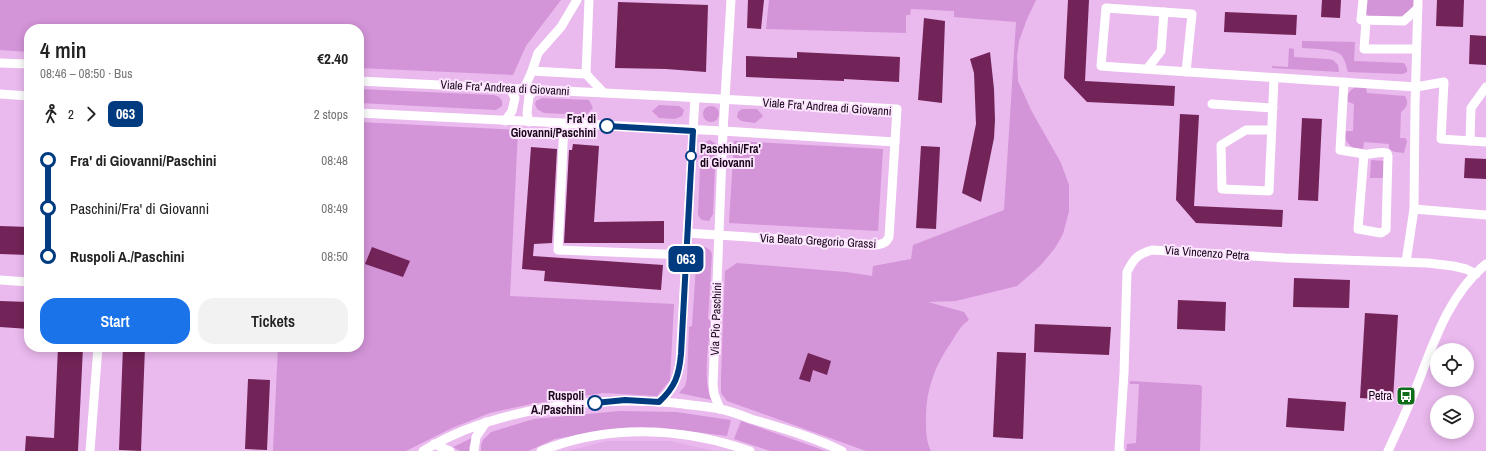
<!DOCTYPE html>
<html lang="en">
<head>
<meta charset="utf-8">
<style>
  body { margin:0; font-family:"Archivo Narrow",sans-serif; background:#f2f2f2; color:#222; height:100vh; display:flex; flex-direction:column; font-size:15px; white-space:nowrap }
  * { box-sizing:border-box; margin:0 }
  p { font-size:13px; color:#767676 }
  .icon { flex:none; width:22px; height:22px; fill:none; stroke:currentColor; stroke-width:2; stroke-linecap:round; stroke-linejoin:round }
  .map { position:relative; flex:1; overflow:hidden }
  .details { position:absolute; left:24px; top:24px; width:340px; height:328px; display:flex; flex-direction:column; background:#fff; border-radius:16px; box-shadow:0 2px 10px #0003 }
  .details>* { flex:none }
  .badge { padding:0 8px; border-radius:6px; font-size:14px; line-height:26px }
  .fabs { position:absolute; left:1430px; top:343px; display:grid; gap:8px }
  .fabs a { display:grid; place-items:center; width:44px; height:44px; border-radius:50%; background:#fff; box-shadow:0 2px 10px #0003; font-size:20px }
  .map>.badge { position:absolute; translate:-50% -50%; box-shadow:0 0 0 2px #fff }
  .legs { display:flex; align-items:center; gap:6px; height:44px; padding:0 16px; font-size:13px }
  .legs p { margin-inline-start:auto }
  .head { display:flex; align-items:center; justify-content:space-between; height:68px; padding:0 16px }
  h1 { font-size:22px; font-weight:600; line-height:30px }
  .cta { display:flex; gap:8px; margin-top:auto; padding:8px 16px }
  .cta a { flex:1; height:46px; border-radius:16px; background:#1a73e8; color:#fff; font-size:16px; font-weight:600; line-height:46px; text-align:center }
  .cta a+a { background:#f2f2f2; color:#222 }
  ul { padding:0 16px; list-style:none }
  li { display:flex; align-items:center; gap:14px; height:48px; font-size:15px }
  li i { display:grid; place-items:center; width:6px; height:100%; margin:0 5px; background:currentColor }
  li i::after { content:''; width:10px; height:10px; margin:-5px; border:3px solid; border-radius:50%; background:#fff }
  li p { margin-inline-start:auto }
  li:first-child i { background:linear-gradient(#0000 50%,currentColor 0) }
  li:last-child i { background:linear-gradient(currentColor 50%,#0000 0) }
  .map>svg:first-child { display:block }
  .built { fill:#e3ade8 }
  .green { fill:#d394d8 }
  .building { fill:#722357 }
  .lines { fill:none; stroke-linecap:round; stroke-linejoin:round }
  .street { stroke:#fff; stroke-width:9 }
  .line-1-casing { stroke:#fff; stroke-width:9 }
  .line-1 { stroke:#003b80; stroke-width:6 }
  .stop-1-dot { fill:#fff; stroke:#003b80; stroke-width:2 }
  .labels { text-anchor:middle; stroke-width:4; stroke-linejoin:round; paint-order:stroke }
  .street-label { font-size:12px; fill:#150517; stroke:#fde4ff }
  .stop-label { font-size:12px; font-weight:bold; fill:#150517; stroke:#fde4ff; text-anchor:end }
  .poi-label { font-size:12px; fill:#150517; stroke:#fde4ff; text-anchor:end }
</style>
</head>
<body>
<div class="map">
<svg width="1486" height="451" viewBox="0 0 1486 451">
  <rect width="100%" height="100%" fill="#eab9ee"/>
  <path class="built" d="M607 441H670L714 451H568Z"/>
  <g class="green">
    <path d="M0 0H561L526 46 513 75 359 68V29H29V52L0 50Z"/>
    <path d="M769 0H1036L1027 19 1019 41 1017 56 1018 81 1031 110 1061 163 1069 185V211L1063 234 1055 248 1040 266 1017 286 956 301 928 302 964 312 969 320C961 325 957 333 952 341 935 365 925 391 926 421 926 432 926 441 931 451H866L727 401 721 393V376L725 271 737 263 846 272 872 276 873 266 911 259 913 245 1004 210 1016 22 954 17V11L911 9 910 15H906V33L766 29Z"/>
    <path d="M1367 0H1416C1415 8 1404 14 1398 19L1370 17 1366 14Z"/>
    <path d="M1302 41 1355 42 1354 61 1404 63 1407 68V72L1403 74 1348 72C1346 66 1345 58 1340 54 1330 48 1313 49 1302 48Z"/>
    <path d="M1289 48 1294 49V57L1328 59 1333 60 1338 65 1339 72 1272 68V66L1288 67Z"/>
    <path d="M1358 86 1366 87 1367 93 1405 96C1409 103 1407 107 1401 112L1400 138H1405L1407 141 1404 153C1398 152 1394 153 1389 149V144L1364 142 1363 149 1353 148C1347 143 1344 139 1346 131H1353L1354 104 1348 102C1346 94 1350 89 1358 86Z"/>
    <path d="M359 89 494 95C500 97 503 99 502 106L496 110 359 103Z"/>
    <path d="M542 98 589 100 593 108 586 115 544 113 537 109 535 104 536 101Z"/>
    <path d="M659 105 679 106 684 110 682 116 675 119 659 118 652 111Z"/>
    <circle cx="711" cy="114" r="8"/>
    <path d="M742 109H757L763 116 755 123 741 121 737 117 738 112Z"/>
    <path d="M359 122 518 130 510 296 674 304 670 380 657 396 603 393 531 404 490 413 452 428 406 451H273L278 347H359Z"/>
    <path d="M710 140 716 144 713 214 709 221 702 220 699 217 698 214 701 146 702 143Z"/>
    <path d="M734 141 883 149 878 231 729 223Z"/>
    <path d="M1371 160 1386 161 1385 178H1370Z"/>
    <path d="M705 247 710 250 712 254 708 319 711 320C709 339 702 384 712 400L679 393 685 386 687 378 689 327 692 326 697 252Z"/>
    <path d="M1130 381 1200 385 1202 387 1200 451H1126L1127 444 1136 443 1139 384H1130Z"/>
    <path d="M620 411 676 412 731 420 727 436 655 427 615 429 555 439 528 451H481V445L483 440 491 432 534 419Z"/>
    <path d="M741 421 826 451H770L734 439Z"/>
    <path d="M472 438 469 448 470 451H460L453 447Z"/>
  </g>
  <g class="building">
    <path d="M748 0H764L761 29 747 28Z"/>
    <path d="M1068 0H1089L1085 81 1175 86 1174 106 1087 102 1064 78Z"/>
    <path d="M1322 0H1341L1340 18 1321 17Z"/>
    <path d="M1437 0H1464L1463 27 1436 26Z"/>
    <path d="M618 2 708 5 706 72 666 69 615 68Z"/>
    <path d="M1225 12 1297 15 1296 35 1224 32Z"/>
    <path d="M924 18 945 21 942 103 918 100Z"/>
    <path d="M1470 35 1486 36V65L1469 64Z"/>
    <path d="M797 52 900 57 899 82 844 79V81L746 77V56L797 58Z"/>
    <path d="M990 52 994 89 995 120 994 138 981 202 962 193 976 124 974 73 970 59Z"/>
    <path d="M1180 114 1199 115 1194 206 1283 210 1282 227 1196 223 1176 200Z"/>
    <path d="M1302 118 1322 119 1318 201 1298 200Z"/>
    <path d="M573 144 599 146 594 222 664 221V243H564L569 150H572Z"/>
    <path d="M921 146 940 147 936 229 916 228Z"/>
    <path d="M531 147 557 149 552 243 534 244 533 256 663 265 661 290 544 281 545 271 522 269Z"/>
    <path d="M1465 158 1486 159V179L1464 178Z"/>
    <path d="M0 226 29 227V255L0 254Z"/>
    <path d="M372 247 410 261 403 277 365 264Z"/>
    <path d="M1294 278 1350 280 1349 308 1293 307Z"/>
    <path d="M1178 300 1226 302 1225 331 1177 329Z"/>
    <path d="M0 301 29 302V329L0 327Z"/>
    <path d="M1365 313 1398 315 1393 400 1360 398Z"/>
    <path d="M1035 324 1111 327 1109 355 1034 352Z"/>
    <path d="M58 347H83L78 451H25L26 436 54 438Z"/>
    <path d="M123 347H145L141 451 119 450Z"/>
    <path d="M997 352 1026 353 1023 439 993 437Z"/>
    <path d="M808 353 831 361 827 375 813 370 810 382 799 379Z"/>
    <path d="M248 379 270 380 267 450 245 449Z"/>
    <path d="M1288 398 1346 402 1344 431 1286 427Z"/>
  </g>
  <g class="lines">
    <g class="street">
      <path d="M589 0 586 74 603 92"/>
      <path d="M1363 0 1361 20 1404 21 1418 8"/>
      <path d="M1366 21 1364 49H1416"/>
      <path d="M0 63 29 64"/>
      <path d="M1147 69 1161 51 1164 12"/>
      <path d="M532 71 586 74"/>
      <path d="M1186 72 1192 14 1106 8 1101 66 1114 67 1416 87 1444 82 1441 139 1486 142"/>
      <path d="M359 81 665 96 897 109 895 142 723 131 359 113"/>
      <path d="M1344 82 1340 150 1364 154 1358 229 1381 233 1386 230 1388 156 1387 153C1379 151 1372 155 1364 154"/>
      <path d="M524 89 532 71 538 53 561 27 577 0"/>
      <path d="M0 94 29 96"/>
      <path d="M1212 104 1273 108"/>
      <path d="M505 121 512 111 515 98 510 88"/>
      <path d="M529 122 527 113 529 96 536 89"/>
      <path d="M564 124 558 250 687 255"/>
      <path d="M1272 130H1246L1221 145 1222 189 1269 191 1274 78"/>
      <path d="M1470 141 1471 108 1486 87"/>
      <path d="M1414 209 1486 215"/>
      <path d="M687 233 876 245C883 244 886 243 889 237L895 142"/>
      <path d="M1406 262 1414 209 1415 106 1418 0"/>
      <path d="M0 280 29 282"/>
      <path d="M659 402C673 390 677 380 680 362L695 98"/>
      <path d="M720 409 714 394 713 384 723 131 731 0"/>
      <path d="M434 444 450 451"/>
      <path d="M90 451 98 347"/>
      <path d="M423 451C492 408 595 396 675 403 689 405 705 406 720 409 730 411 741 415 751 419 782 428 813 437 842 451"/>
      <path d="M474 451 476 437 486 422"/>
      <path d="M541 451C608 424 682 427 750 451"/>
      <path d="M1120 451 1119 449 1124 373 1127 272C1134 258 1138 254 1152 250L1285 258 1428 263 1453 266 1466 269 1476 274"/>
      <path d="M1388 451C1397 432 1406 412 1414 393 1432 348 1447 296 1486 264"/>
    </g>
  </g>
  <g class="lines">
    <defs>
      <path id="line-1" d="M595 403 625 400 659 402C675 387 679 376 681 354L693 131 607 126"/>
    </defs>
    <use href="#line-1" class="line-1-casing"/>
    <use href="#line-1" class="line-1"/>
  </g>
  <defs>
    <symbol id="bus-square" viewBox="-11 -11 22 22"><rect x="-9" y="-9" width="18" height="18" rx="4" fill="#0d6d19" stroke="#fde4ff"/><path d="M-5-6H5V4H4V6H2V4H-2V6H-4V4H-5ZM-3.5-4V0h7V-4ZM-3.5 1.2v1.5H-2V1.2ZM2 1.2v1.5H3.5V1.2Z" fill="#fff"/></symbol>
  </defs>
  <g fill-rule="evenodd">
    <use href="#bus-square" x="1395" y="385" width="22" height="22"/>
  </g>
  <g class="stop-1-dot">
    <circle cx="607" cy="126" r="7"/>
    <circle cx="691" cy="156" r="5"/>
    <circle cx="595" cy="403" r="7"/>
  </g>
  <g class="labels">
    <g class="street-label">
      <text transform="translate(505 88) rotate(3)" y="4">Viale Fra' Andrea di Giovanni</text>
      <text transform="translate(827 107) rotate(4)" y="4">Viale Fra' Andrea di Giovanni</text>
      <text transform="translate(818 241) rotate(3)" y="4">Via Beato Gregorio Grassi</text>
      <text transform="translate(1207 253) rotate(4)" y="4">Via Vincenzo Petra</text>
      <text transform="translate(716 319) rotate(-88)" y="4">Via Pio Paschini</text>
    </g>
    <g class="stop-label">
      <text x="596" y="123">Fra' di<tspan x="596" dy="14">Giovanni/Paschini</tspan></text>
      <text x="700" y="153" text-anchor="start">Paschini/Fra'<tspan x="700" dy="14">di Giovanni</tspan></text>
      <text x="584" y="400">Ruspoli<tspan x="584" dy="14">A./Paschini</tspan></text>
    </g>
    <g class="poi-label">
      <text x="1392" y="400">Petra</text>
    </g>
  </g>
</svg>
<div class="fabs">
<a><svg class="icon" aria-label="locate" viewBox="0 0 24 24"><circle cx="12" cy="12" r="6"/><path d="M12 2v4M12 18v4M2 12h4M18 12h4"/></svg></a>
<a><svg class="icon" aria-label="layers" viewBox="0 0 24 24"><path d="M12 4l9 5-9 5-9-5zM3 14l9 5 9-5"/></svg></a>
</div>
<b class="badge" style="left:686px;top:259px;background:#003b80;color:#fff">063</b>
<section class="details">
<div class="head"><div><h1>4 min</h1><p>08:46 – 08:50 · Bus</p></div><b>€2.40</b></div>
<div class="legs"><svg class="icon" aria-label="walk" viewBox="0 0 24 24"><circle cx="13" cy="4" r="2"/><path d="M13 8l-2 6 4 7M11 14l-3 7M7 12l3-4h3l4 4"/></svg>2<svg class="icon" aria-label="forward" viewBox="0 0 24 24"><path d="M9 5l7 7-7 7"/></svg><b class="badge" style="background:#003b80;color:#fff">063</b><p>2 stops</p></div>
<ul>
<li><i style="color:#003b80"></i><b>Fra' di Giovanni/Paschini</b><p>08:48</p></li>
<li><i style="color:#003b80"></i><span>Paschini/Fra' di Giovanni</span><p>08:49</p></li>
<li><i style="color:#003b80"></i><b>Ruspoli A./Paschini</b><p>08:50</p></li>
</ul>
<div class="cta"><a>Start</a><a>Tickets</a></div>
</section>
</div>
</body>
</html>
